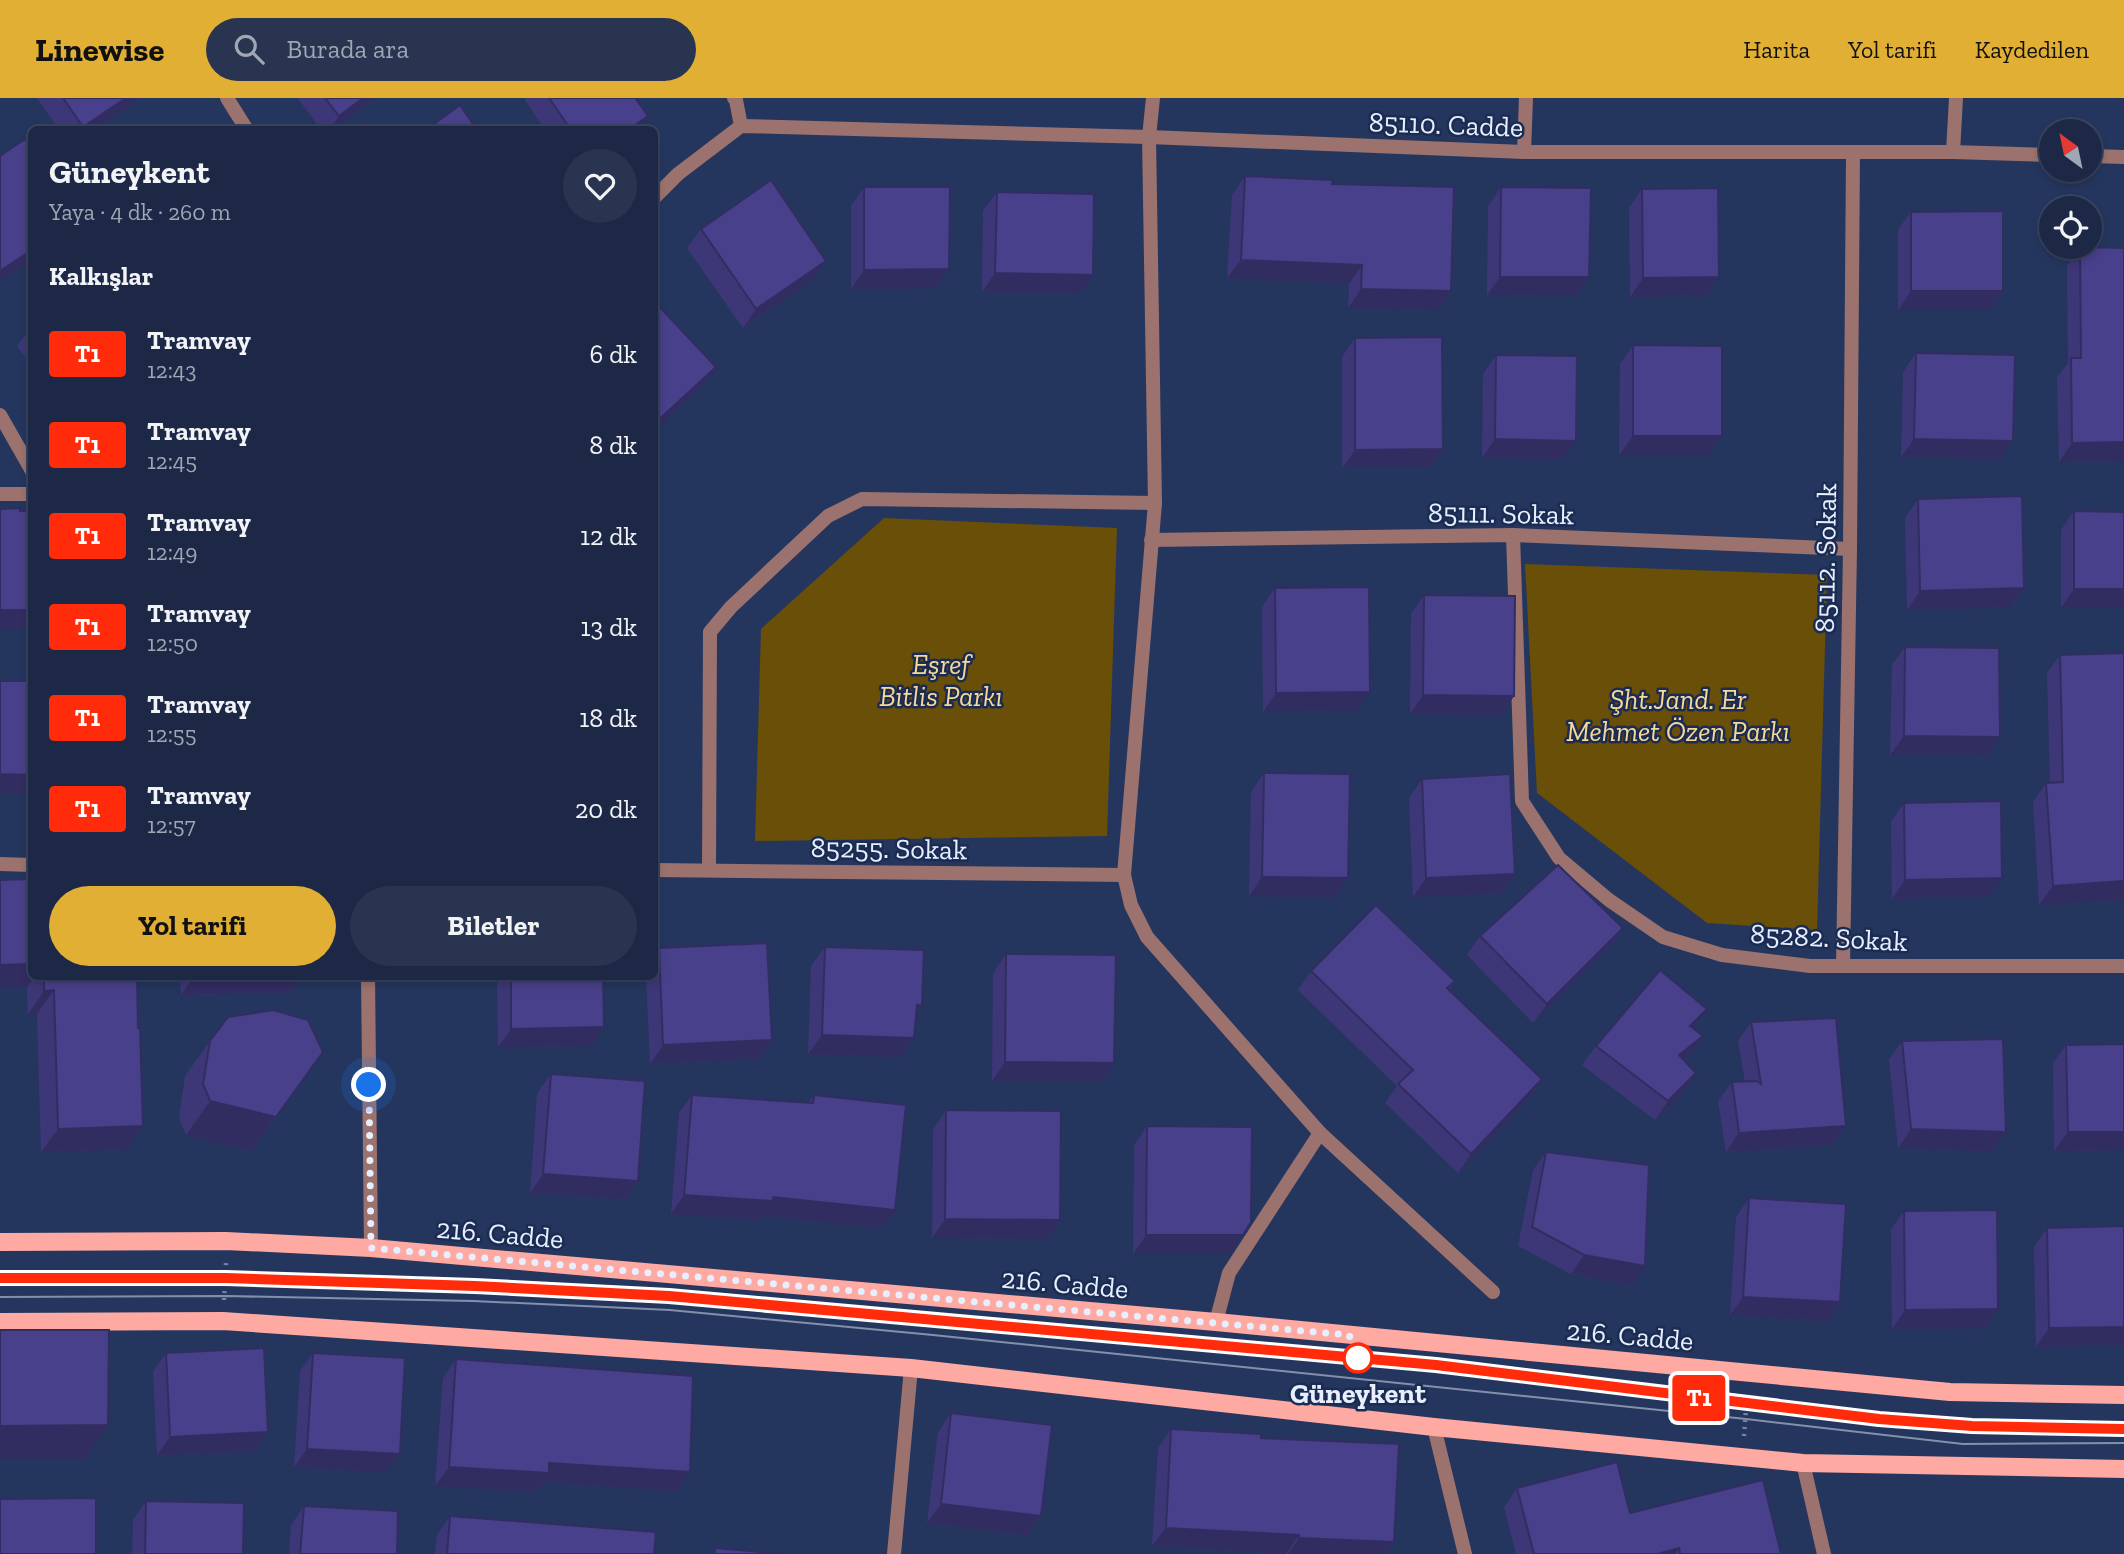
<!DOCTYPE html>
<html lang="tr">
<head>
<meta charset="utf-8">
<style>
  body { margin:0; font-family:"Zilla Slab",serif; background:#293451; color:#f1f3f6; height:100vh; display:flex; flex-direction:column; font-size:26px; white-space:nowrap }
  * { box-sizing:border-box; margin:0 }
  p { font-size:23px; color:#a0a6b3 }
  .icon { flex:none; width:38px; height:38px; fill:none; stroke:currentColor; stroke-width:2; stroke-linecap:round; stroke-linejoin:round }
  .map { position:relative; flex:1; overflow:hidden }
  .sheet { position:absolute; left:28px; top:28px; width:630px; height:854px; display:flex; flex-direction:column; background:#1c2846; border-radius:10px; box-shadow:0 4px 10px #0003,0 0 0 2px #3a445f }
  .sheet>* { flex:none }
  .badge { padding:0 14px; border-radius:5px; font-size:24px; line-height:46px }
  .needle { width:46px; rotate:327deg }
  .tools { position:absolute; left:2039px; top:21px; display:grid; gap:14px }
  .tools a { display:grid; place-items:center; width:63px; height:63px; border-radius:50%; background:#1c2846; box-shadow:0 4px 10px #0003,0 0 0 2px #3a445f; font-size:35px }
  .you { position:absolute; width:35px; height:35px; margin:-18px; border:5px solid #fff; border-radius:50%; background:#1a73e8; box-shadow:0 0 0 10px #1a73e833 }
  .map>.badge { position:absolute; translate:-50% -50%; box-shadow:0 0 0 4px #fff }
  h2 { padding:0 21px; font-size:26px; line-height:63px }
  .round { display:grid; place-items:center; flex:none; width:74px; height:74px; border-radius:37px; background:#293451 }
  .overview { display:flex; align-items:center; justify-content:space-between; height:119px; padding:0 21px }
  h1 { font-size:33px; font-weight:700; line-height:52px }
  .action { display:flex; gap:14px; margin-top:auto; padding:14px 21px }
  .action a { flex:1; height:80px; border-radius:42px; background:#e1af34; color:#111; font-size:28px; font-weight:700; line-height:80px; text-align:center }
  .action a+a { background:#293451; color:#f1f3f6 }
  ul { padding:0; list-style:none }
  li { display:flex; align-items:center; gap:21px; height:91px; padding:0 21px }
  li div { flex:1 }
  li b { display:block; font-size:26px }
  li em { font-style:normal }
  li .badge { min-width:77px; font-weight:700; text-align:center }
  header { display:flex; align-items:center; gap:42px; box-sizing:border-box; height:98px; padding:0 35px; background:#e1af34; color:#111 }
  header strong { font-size:33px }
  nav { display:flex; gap:38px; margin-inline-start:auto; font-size:24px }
  .search { width:490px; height:63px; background:#293451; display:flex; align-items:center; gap:18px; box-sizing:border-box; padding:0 24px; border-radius:38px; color:#a0a6b3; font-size:26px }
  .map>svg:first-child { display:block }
  .green { fill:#694f08 }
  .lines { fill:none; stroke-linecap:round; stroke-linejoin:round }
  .path { stroke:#7885a2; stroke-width:4.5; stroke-dasharray:2 5; stroke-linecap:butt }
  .minor { stroke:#9b726e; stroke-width:14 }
  .tertiary { stroke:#9b726e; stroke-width:14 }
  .primary { stroke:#feaaa2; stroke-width:18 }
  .tram { stroke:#8390ac; stroke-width:2 }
  .wall { fill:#3e3777 }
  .shaded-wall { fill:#322d61 }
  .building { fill:#48408a; stroke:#322d61; stroke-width:2 }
  .line-casing { stroke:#fff; stroke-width:16 }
  .line { stroke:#ff2b0a; stroke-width:10 }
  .walk { stroke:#e7effe; stroke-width:7; stroke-dasharray:0 12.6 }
  .stop-dot { fill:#fff; stroke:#ff2b0a; stroke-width:3.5 }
  .labels { text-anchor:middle; stroke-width:5; stroke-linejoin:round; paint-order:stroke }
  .street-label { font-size:28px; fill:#e7effe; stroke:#1b2c53 }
  .park-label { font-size:28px; font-style:italic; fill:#f7d898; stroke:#1b2c53 }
  .stop-label { font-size:28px; font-weight:bold; fill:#e7effe; stroke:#1b2c53 }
</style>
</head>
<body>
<header>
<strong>Linewise</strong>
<div class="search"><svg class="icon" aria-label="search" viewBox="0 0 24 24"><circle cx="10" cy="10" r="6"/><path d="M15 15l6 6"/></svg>Burada ara</div>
<nav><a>Harita</a><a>Yol tarifi</a><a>Kaydedilen</a></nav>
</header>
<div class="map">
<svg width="2124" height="1456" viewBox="0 0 2124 1456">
  <rect width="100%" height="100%" fill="#25365e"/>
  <g class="green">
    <path d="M884 420 1117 430 1107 738 755 743 761 531Z"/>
    <path d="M1525 466 1827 477 1817 832 1707 825 1537 695Z"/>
  </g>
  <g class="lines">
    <g class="path">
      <path d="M224 1202 226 1165"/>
      <path d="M1744 1338 1747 1298"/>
    </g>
    <g class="minor">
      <path d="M734 0 736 2 741 28"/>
      <path d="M1153 0 1149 39 1155 405 1124 777 1131 807 1147 839 1320 1035 1229 1175 1216 1224"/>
      <path d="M1524 54 1526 0"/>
      <path d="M1953 54 1956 0"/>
      <path d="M0 317 32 373"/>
      <path d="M0 396H32"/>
      <path d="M1513 437 1522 703 1559 760 1609 802 1663 839 1722 857 1810 868H2124"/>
      <path d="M1151 442 1513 437 1850 451"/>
      <path d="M0 766 32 767"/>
      <path d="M654 772 1124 777"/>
      <path d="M709 772 710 534 731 509 828 418 862 401 1155 405"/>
      <path d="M1843 868 1850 451 1853 54"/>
      <path d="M1320 1035 1493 1194"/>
      <path d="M1434 1329 1465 1456"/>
      <path d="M1803 1365 1824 1456"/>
      <path d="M894 1456 911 1270"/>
    </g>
    <g class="tertiary">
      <path d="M227 0 247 32"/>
      <path d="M2090 58 2124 59"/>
      <path d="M654 100 678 76 741 28 1149 39 1524 54H1953L2051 57"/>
      <path d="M368 878 371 1150"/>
    </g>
    <g class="primary">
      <path d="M0 1144 226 1143 371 1150 1216 1224 1950 1294 2124 1297"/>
      <path d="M0 1224 223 1223 911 1270 1434 1329 1803 1365 2124 1371"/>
    </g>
    <g class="tram">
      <path d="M0 1180H226L475 1188 669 1198 1436 1267 1879 1321 1972 1328 2124 1331"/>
      <path d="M0 1199 225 1198 473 1203 670 1212 933 1237 1746 1321 1963 1346 2124 1345"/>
    </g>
  </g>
  <g class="wall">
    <path d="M37 0H141L94 32H59Z"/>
    <path d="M298 0H375L333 32H321Z"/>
    <path d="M526 0H635L638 32H545L525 2Z"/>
    <path d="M1245 78 1332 86 1451 193 1438 212 1348 210 1349 186 1227 180 1232 97Z"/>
    <path d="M864 89 949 171 936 190 851 191V108Z"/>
    <path d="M1501 89 1589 179 1576 198 1487 197 1488 108Z"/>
    <path d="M1642 91 1706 197 1630 199 1629 110Z"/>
    <path d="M997 94 1080 195 982 194 983 113Z"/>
    <path d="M1911 114 2003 193 1990 212H1898V132Z"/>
    <path d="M701 131 826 163 813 181 743 230 687 150Z"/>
    <path d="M2080 149 2124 150V363L2059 364 2057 279 2068 265 2067 168Z"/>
    <path d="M32 228V269L17 248Z"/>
    <path d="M1355 240 1443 351 1430 370H1342V259Z"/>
    <path d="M1633 247 1708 357H1619L1620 266Z"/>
    <path d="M1916 255 2000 361 1901 359 1903 274Z"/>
    <path d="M1496 257 1576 343 1562 361 1482 360 1483 276Z"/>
    <path d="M1918 401 2024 490 2011 509 1907 512 1905 420Z"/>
    <path d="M2074 413 2124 510H2061V432Z"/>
    <path d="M1275 490 1356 613 1263 614 1262 509Z"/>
    <path d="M1424 497 1514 598 1501 617 1410 616 1411 516Z"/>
    <path d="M1905 549 1987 658 1890 657 1892 567Z"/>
    <path d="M2060 557 2124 801 2039 807 2033 704 2046 685H2050L2047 575Z"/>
    <path d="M1264 675 1335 799 1249 798 1251 694Z"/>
    <path d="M1422 681 1501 795 1413 799 1409 700Z"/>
    <path d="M1904 705 1989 798 1892 801 1891 724Z"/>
    <path d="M1623 830 1609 849 1533 925 1467 857 1480 838Z"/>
    <path d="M825 849 916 917 914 940 901 959 808 956 811 868Z"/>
    <path d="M659 850 772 942 759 961 650 966 646 878H654V856Z"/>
    <path d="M1006 856 1114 965 1101 984 992 983 993 875Z"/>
    <path d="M1311 873 1455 883 1449 892 1542 981 1529 1000 1458 1075 1385 1005 1397 988 1298 892Z"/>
    <path d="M32 878H137L127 1051 41 1054 37 916H28L27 889Z"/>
    <path d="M180 878H300L289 895 181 897Z"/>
    <path d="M497 878H603L604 929 591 948 498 949Z"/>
    <path d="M1751 924 1832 1047 1726 1054 1718 1003 1732 984H1745L1738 943Z"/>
    <path d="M1693 930 1703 938 1690 957 1684 962 1696 975 1683 994 1655 1022 1582 967 1596 948Z"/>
    <path d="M210 943 299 989 251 1053 186 1037 179 1020 185 978Z"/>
    <path d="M1902 943 1993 1053 1898 1050 1889 962Z"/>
    <path d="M2124 946V1052L2054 1053 2053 965 2066 947Z"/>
    <path d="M551 976 638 1083 625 1101 530 1095 537 995Z"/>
    <path d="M692 997 808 1005 814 997 882 1130 762 1118 759 1122 671 1116 679 1015Z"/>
    <path d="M946 1012 1060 1122 1046 1141 932 1140 933 1031Z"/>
    <path d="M1147 1028 1230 1156H1133L1134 1047Z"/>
    <path d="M1546 1054 1632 1187 1571 1176 1518 1148 1533 1072Z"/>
    <path d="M1749 1100 1840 1204 1827 1223 1730 1217 1736 1119Z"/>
    <path d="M1904 1113 1998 1211 1985 1230 1892 1231 1891 1131Z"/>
    <path d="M2124 1128V1247L2036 1249 2034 1149 2047 1130Z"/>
    <path d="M166 1255 268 1334 255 1353 157 1357 153 1274Z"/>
    <path d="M313 1255 386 1374 294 1369 300 1273Z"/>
    <path d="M456 1261 677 1393 543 1384 535 1394 435 1388 443 1280Z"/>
    <path d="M951 1315 1041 1418 1028 1437 927 1425 938 1334Z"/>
    <path d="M1171 1331 1261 1340 1394 1444 1385 1456H1286L1152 1448 1158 1350Z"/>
    <path d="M1517 1390 1630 1415 1781 1456H1516L1504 1409Z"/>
    <path d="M146 1403 243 1456H132L133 1422Z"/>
    <path d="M304 1408 397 1456H289L291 1427Z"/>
    <path d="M450 1418 654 1456H435L437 1437Z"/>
  </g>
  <g class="shaded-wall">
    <path d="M126 0H141L94 32H82L83 29Z"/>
    <path d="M363 0H375L333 32H329L339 18Z"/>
    <path d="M648 18 638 32H628Z"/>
    <path d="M32 152V162L0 183V173Z"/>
    <path d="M1241 162 1362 167 1349 186 1227 180Z"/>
    <path d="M826 163 813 181 743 230 756 211Z"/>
    <path d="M949 171 936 190 851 191 864 172Z"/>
    <path d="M995 175 1093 177 1080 195 982 194Z"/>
    <path d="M1500 179H1589L1576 198 1487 197Z"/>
    <path d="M1719 179 1706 197 1630 199 1643 180Z"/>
    <path d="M1361 191 1451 193 1438 212 1348 210Z"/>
    <path d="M1911 193H2003L1990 212H1898Z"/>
    <path d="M716 269 703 287 654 333V326Z"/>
    <path d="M1633 338H1722L1708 357H1619Z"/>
    <path d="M1495 341 1576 343 1562 361 1482 360Z"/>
    <path d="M1914 341 2013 343 2000 361 1901 359Z"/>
    <path d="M2124 344V363L2059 364 2072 345Z"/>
    <path d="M1443 351 1430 370H1342L1355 352Z"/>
    <path d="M2024 490 2011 509 1907 512 1920 493Z"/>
    <path d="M2074 491H2124V510H2061Z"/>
    <path d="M0 512H32V530L0 531Z"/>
    <path d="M1370 594 1356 613 1263 614 1276 595Z"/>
    <path d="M1423 597 1514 598 1501 617 1410 616Z"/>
    <path d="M1904 638 2000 639 1987 658 1890 657Z"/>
    <path d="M0 676 32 677V695H0Z"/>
    <path d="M1515 776 1501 795 1413 799 1426 780Z"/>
    <path d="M1262 779 1348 780 1335 799 1249 798Z"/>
    <path d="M2002 780 1989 798 1892 801 1905 782Z"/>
    <path d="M2124 783V801L2039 807 2053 788Z"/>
    <path d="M1623 830 1609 849 1533 925 1547 906Z"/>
    <path d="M32 866V878H34L27 889 0 890V867Z"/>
    <path d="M194 878H300L289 895 181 897Z"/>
    <path d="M54 892 37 916H28L44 893Z"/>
    <path d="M917 907 922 908 909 927Z"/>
    <path d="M1707 911 1694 929 1677 946 1690 928Z"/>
    <path d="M604 929 591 948 498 949 511 931Z"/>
    <path d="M822 937 914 940 901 959 808 956Z"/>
    <path d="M1703 938 1690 957 1666 975 1679 957Z"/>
    <path d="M772 942 759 961 650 966 663 947Z"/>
    <path d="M323 954 251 1053 186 1037 210 1003Z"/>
    <path d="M1005 964 1114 965 1101 984 992 983Z"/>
    <path d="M1696 975 1683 994 1655 1022 1668 1003Z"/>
    <path d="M1542 981 1529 1000 1458 1075 1471 1056Z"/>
    <path d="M143 1028 127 1051 41 1054 58 1031Z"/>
    <path d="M1846 1028 1832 1047 1726 1054 1739 1035Z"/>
    <path d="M1911 1031 2006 1034 1993 1053 1898 1050Z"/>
    <path d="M2068 1034H2124V1052L2054 1053Z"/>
    <path d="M543 1076 638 1083 625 1101 530 1095Z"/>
    <path d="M684 1097 773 1099 895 1112 882 1130 762 1118 759 1122 671 1116Z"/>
    <path d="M945 1121 1060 1122 1046 1141 932 1140Z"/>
    <path d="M1146 1137H1243L1230 1156H1133Z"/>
    <path d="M1584 1157 1645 1168 1632 1187 1571 1176Z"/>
    <path d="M1743 1199 1840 1204 1827 1223 1730 1217Z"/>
    <path d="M1998 1211 1985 1230 1892 1231 1905 1212Z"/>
    <path d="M2124 1229V1247L2036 1249 2049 1230Z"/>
    <path d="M108 1327 84 1362H0V1328Z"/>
    <path d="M268 1334 255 1353 157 1357 170 1339Z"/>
    <path d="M307 1351 400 1356 386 1374 294 1369Z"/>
    <path d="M549 1365 690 1374 677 1393 543 1384 535 1394 435 1388 449 1369Z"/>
    <path d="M941 1406 1041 1418 1028 1437 927 1425Z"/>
    <path d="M1166 1430 1299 1437 1286 1456 1152 1448Z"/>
    <path d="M1299 1440 1394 1444 1385 1456H1288Z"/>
    <path d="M1679 1450 1675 1456H1658Z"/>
  </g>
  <g class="building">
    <path d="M63 0H126L83 29Z"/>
    <path d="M325 0H363L339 18Z"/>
    <path d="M549 0H635L648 18 628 32H571Z"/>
    <path d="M460 7 477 32H426Z"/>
    <path d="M25 41 32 51V152L0 173V58Z"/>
    <path d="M1245 78 1333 82 1332 86 1454 89 1451 193 1361 191 1362 167 1241 162Z"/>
    <path d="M771 82 826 163 756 211 701 131Z"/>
    <path d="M864 89H950L949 171 864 172Z"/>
    <path d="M1501 89 1591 90 1589 179H1500Z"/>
    <path d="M1718 90 1719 179 1643 180 1642 91Z"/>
    <path d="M997 94 1094 96 1093 177 995 175Z"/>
    <path d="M2003 113V193H1911V114Z"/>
    <path d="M2080 149 2124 150V344L2072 345 2071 260H2081Z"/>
    <path d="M654 203 716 269 654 326Z"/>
    <path d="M1442 239 1443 351 1355 352V240Z"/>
    <path d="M1633 247 1722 248V338H1633Z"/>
    <path d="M1916 255 2015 257 2013 343 1914 341Z"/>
    <path d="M1496 257 1577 258 1576 343 1495 341Z"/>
    <path d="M2022 398 2024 490 1920 493 1918 401Z"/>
    <path d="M20 410V413H32V512H0V411Z"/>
    <path d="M2074 413 2124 414V491H2074Z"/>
    <path d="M1369 489 1370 594 1276 595 1275 490Z"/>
    <path d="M1424 497 1515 498 1514 598 1423 597Z"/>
    <path d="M1905 549 1999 550 2000 639 1904 638Z"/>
    <path d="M2124 555V783L2053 788 2046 685 2063 684 2060 557Z"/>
    <path d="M0 583H32V677L0 676Z"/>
    <path d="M1264 675 1350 676 1348 780 1262 779Z"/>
    <path d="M1510 676 1515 776 1426 780 1422 681Z"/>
    <path d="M2001 703 2002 780 1905 782 1904 705Z"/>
    <path d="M1558 767 1623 830 1547 906 1480 838Z"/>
    <path d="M32 781V866L0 867V782Z"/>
    <path d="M1376 807 1455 883 1447 890 1542 981 1471 1056 1398 986 1413 972 1311 873Z"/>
    <path d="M767 845 772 942 663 947 659 850Z"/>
    <path d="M825 849 924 852 922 908 917 907 914 940 822 937Z"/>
    <path d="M1006 856 1116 857 1114 965 1005 964Z"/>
    <path d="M1660 872 1707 911 1690 928 1703 938 1679 957 1696 975 1668 1003 1596 948Z"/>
    <path d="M44 878H137L138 930H140L143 1028 58 1031 54 892 44 893Z"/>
    <path d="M511 878H603L604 929 511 931Z"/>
    <path d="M273 912 308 922 323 954 276 1019 210 1003 203 986 210 943 228 919Z"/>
    <path d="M1836 920 1846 1028 1739 1035 1732 984 1757 983 1761 986 1751 924Z"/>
    <path d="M2003 941 2006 1034 1911 1031 1902 943Z"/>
    <path d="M2124 946V1034H2068L2066 947Z"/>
    <path d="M551 976 645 983 638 1083 543 1076Z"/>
    <path d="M692 997 813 1005 814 997 906 1007 895 1112 773 1099V1103L684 1097Z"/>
    <path d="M946 1012 1061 1013 1060 1122 945 1121Z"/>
    <path d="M1147 1028 1252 1029 1251 1124 1243 1137H1146Z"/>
    <path d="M1546 1054 1649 1067 1645 1168 1584 1157 1532 1129Z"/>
    <path d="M1749 1100 1846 1106 1840 1204 1743 1199Z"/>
    <path d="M1997 1112 1998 1211 1905 1212 1904 1113Z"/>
    <path d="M2124 1128V1229L2049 1230 2047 1130Z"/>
    <path d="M0 1232H109L108 1327 0 1328Z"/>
    <path d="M264 1250 268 1334 170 1339 166 1255Z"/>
    <path d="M313 1255 405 1260 400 1356 307 1351Z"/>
    <path d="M456 1261 693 1278 690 1374 549 1365V1375L449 1369Z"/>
    <path d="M951 1315 1052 1327 1041 1418 941 1406Z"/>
    <path d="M1171 1331 1261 1336V1340L1399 1346 1394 1444 1299 1440V1437L1166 1430Z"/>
    <path d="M1617 1364 1630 1415 1763 1382 1781 1456H1680L1679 1450 1658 1456H1534L1517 1390Z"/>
    <path d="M96 1400V1456H0V1401Z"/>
    <path d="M146 1403 244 1405 243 1456H145Z"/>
    <path d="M304 1408 398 1413 397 1456H300Z"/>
    <path d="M450 1418 656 1434 654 1456H447Z"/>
    <path d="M715 1450 784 1456H715Z"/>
  </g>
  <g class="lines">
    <defs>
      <path id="line" d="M0 1180H226L475 1188 669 1198 1436 1267 1879 1321 1972 1328 2124 1331"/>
    </defs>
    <use href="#line" class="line-casing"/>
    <use href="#line" class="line"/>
    <path class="walk" d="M369 987 371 1150 1349 1237 1358 1260"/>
  </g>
  <circle class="stop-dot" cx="1358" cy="1260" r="14"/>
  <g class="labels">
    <g class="street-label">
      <text transform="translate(1446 26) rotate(2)" y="10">85110. Cadde</text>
      <text transform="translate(1501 415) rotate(1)" y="10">85111. Sokak</text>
      <text transform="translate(1825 460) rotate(-89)" y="10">85112. Sokak</text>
      <text transform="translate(889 750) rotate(1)" y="10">85255. Sokak</text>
      <text transform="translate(1829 839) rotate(3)" y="10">85282. Sokak</text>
      <text transform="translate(500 1135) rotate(5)" y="10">216. Cadde</text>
      <text transform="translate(1065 1185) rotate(5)" y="10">216. Cadde</text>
      <text transform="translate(1630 1237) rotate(5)" y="10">216. Cadde</text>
    </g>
    <g class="park-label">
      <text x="941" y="576">Eşref<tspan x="941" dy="32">Bitlis Parkı</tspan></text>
      <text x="1678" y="611">Şht.Jand. Er<tspan x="1678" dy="32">Mehmet Özen Parkı</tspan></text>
    </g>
    <g class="stop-label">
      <text x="1358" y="1305">Güneykent</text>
    </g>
  </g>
</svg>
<div class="tools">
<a><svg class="needle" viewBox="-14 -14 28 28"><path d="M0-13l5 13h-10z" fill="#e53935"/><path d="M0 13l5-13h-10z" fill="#a0a6b3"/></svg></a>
<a><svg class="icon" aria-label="locate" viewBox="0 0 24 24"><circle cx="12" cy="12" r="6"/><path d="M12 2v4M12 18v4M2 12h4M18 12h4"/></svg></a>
</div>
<div class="you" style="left:369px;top:987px"></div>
<b class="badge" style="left:1699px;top:1300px;background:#ff2b0a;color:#fff">T1</b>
<section class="sheet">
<div class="overview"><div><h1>Güneykent</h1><p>Yaya · 4 dk · 260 m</p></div><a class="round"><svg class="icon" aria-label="heart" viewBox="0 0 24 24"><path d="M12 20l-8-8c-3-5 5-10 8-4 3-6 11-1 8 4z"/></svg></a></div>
<h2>Kalkışlar</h2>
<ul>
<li><span class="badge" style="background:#ff2b0a;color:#fff">T1</span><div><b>Tramvay</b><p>12:43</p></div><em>6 dk</em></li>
<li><span class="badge" style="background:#ff2b0a;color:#fff">T1</span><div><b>Tramvay</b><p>12:45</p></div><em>8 dk</em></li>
<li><span class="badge" style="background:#ff2b0a;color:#fff">T1</span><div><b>Tramvay</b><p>12:49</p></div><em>12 dk</em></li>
<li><span class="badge" style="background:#ff2b0a;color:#fff">T1</span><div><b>Tramvay</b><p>12:50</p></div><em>13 dk</em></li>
<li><span class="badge" style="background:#ff2b0a;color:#fff">T1</span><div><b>Tramvay</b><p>12:55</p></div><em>18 dk</em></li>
<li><span class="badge" style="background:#ff2b0a;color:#fff">T1</span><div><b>Tramvay</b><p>12:57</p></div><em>20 dk</em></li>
</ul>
<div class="action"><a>Yol tarifi</a><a>Biletler</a></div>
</section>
</div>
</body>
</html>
